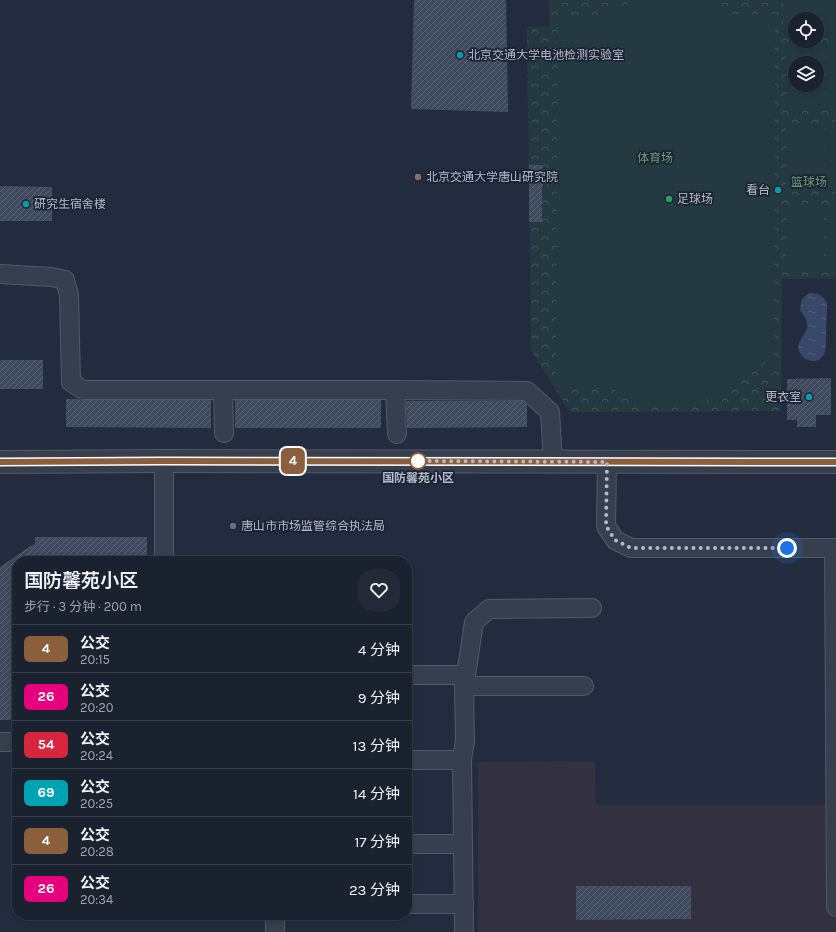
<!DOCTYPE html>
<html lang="zh">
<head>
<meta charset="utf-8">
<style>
  body { margin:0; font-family:Karla,"Noto Sans SC",sans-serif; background:#232937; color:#f1f3f6; height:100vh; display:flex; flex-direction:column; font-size:15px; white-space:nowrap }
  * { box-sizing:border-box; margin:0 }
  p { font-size:13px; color:#9fa3aa }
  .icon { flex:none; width:22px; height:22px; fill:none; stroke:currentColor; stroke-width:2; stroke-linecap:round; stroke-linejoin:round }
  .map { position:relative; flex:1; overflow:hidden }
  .details { position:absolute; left:12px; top:556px; width:400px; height:364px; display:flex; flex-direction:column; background:#1a212f; border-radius:16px; box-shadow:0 2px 6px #0003,0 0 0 1px #383e4b }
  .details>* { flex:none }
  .badge { padding:0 8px; border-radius:6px; font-size:14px; line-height:26px }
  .controls { position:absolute; left:788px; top:12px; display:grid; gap:8px }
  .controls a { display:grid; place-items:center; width:36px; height:36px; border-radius:50%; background:#1a212f; box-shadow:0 2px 6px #0003,0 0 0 1px #383e4b; font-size:20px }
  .you { position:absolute; width:20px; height:20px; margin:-10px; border:3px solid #fff; border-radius:50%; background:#1a73e8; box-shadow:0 0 0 6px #1a73e833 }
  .map>.badge { position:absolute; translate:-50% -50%; box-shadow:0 0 0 2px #fff }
  .round { display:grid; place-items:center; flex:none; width:42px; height:42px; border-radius:16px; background:#232937 }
  .headline { display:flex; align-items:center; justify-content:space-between; height:68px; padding:0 12px }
  h1 { font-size:19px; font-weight:600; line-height:30px }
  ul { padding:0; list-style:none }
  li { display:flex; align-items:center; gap:12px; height:48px; padding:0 12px; border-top:1px solid #383e4b }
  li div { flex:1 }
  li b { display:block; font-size:15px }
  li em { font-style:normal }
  li .badge { min-width:44px; font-weight:700; text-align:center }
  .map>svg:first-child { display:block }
  .medical { fill:#33303f }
  .park { fill:url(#park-crowns); fill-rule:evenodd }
  .garden { fill:#253a40; fill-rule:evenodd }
  .water { fill:url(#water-ripples) }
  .building { fill:url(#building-hatch) }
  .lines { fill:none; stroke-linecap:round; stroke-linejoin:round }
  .minor-casing { stroke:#525a69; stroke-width:20 }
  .tertiary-casing { stroke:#525a69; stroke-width:24 }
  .minor { stroke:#373f4e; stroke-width:18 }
  .tertiary { stroke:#373f4e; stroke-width:22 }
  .line-casing { stroke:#fff; stroke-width:9 }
  .line { stroke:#8b5e3c; stroke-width:6 }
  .walk { stroke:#b3bac9; stroke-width:4; stroke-dasharray:0 7.2 }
  .culture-dot { fill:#0f9aa8; stroke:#1c2433; stroke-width:1.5 }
  .education-dot { fill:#8d6e63; stroke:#1c2433; stroke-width:1.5 }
  .leisure-dot { fill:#2e9e5b; stroke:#1c2433; stroke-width:1.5 }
  .stop-dot { fill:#fff; stroke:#8b5e3c; stroke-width:2 }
  .service-dot { fill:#5c6f8a; stroke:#1c2433; stroke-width:1.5 }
  .labels { text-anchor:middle; stroke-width:3.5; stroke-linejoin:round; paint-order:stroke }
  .poi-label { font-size:12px; fill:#b3bac9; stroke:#1c2433; text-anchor:start }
  .park-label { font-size:12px; fill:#6a9b7a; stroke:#1c2433 }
  .stop-label { font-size:12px; font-weight:bold; fill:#b3bac9; stroke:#1c2433 }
</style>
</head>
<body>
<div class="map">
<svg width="836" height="932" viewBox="0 0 836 932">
  <defs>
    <pattern id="park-crowns" width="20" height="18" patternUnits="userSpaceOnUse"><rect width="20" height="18" fill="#253a40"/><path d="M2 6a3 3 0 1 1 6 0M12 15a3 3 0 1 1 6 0" fill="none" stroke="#42545a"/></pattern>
    <pattern id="water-ripples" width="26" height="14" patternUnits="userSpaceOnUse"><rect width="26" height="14" fill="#384868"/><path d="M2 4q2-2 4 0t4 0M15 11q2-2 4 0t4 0" fill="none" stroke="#52607c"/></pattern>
    <pattern id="building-hatch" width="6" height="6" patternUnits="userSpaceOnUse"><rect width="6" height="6" fill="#3f4a5e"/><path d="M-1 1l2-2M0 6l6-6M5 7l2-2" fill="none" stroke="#586274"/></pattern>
  </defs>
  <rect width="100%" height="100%" fill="#232c3f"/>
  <path class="medical" d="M826 555 836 556V932H478V762L595 761 596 805H825Z"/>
  <path class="park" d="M549 0H783V38H795V41H817V38H836V279H782L781 411 570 412 531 350 527 27 550 26ZM795 63H817V85H795Z"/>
  <g class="garden">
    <path d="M638 0H700L710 3 731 14H775L774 376 763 360 743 379 716 396 700 402 684 405 668 406 649 404 631 400 609 387H556L558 15H608L617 9Z"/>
    <path d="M783 0H836V38H817V19H795V38H783Z"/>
    <path d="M786 43H825V109H786ZM795 63H817V85H795Z"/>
    <rect x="826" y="43" width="10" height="66"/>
    <rect x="786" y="125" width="39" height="66"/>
    <rect x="826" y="125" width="10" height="66"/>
    <rect x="786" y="205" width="38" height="66"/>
    <rect x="826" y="205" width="10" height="66"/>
  </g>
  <path class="water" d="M809 293C818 293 822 295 827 303 827 315 826 326 826 338 826 342 826 347 825 351 821 367 800 363 798 346 805 328 814 329 800 310L802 299Z"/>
  <g class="building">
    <path d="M414 0H506L508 112 411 109Z"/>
    <rect x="529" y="165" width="13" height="57"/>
    <path d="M0 186 52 187V221H0Z"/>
    <rect x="0" y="360" width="43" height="29"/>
    <path d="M831 378V415H816V427H797V420H787V379Z"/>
    <path d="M66 399H77L83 400H211V428L66 427Z"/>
    <rect x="235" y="400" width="146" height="28"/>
    <path d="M406 401H523L527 405V427L407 428Z"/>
    <path d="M35 537H147V561H17V720H0V567L35 543Z"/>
    <path d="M576 886H691V919L576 920Z"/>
  </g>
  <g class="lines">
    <defs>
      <g id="minor">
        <path d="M0 274 52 277 65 280 69 295 71 382 83 390H395L527 391 550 412 553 462"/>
        <path d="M223 390 224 433"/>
        <path d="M395 390 397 434"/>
        <path d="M164 461V561"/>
        <path d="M607 462 606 526 615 540 631 548H834L836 907"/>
        <path d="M407 675H466L464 686 465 741 462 760H407"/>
        <path d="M466 675 474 622 489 609 592 608"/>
        <path d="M464 686H584"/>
        <path d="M0 742H17"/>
        <path d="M462 760 464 932"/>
        <path d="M407 844H463"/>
        <path d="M407 904H464"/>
        <path d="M275 915V932"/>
      </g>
      <path id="tertiary" d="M0 462 164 461 836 462"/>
    </defs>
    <use href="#minor" class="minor-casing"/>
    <use href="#tertiary" class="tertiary-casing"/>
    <use href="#minor" class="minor"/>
    <use href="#tertiary" class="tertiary"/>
  </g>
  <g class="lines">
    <defs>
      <path id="line" d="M0 462 164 461 836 462"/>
    </defs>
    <use href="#line" class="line-casing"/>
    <use href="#line" class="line"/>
    <path class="walk" d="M418 461H413L607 462 606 526 615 540 631 548H787"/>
  </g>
  <g class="culture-dot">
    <circle cx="460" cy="55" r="4"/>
    <circle cx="778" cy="190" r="4"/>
    <circle cx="26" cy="204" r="4"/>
    <circle cx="809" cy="397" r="4"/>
  </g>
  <circle class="education-dot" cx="418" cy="177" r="4"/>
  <circle class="leisure-dot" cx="669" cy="199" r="4"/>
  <circle class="stop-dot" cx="418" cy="461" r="8"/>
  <circle class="service-dot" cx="233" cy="526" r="4"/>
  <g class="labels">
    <g class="poi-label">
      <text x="468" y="59">北京交通大学电池检测实验室</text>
      <text x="426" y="181">北京交通大学唐山研究院</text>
      <text x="770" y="194" text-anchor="end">看台</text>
      <text x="677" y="203">足球场</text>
      <text x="34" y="208">研究生宿舍楼</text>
      <text x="801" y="401" text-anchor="end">更衣室</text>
      <text x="241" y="530">唐山市市场监管综合执法局</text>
    </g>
    <g class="park-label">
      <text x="655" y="162">体育场</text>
      <text x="809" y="186">篮球场</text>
    </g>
    <g class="stop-label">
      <text x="418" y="482">国防馨苑小区</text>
    </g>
  </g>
</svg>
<div class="controls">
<a><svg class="icon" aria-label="locate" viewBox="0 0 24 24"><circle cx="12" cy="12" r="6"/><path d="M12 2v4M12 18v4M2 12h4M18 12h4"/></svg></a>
<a><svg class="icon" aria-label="layers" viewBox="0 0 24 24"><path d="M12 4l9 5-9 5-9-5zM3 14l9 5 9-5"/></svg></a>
</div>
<div class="you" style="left:787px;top:548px"></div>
<b class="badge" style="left:293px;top:461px;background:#8b5e3c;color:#fff">4</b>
<section class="details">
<div class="headline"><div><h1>国防馨苑小区</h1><p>步行 · 3 分钟 · 200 m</p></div><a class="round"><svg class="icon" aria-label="heart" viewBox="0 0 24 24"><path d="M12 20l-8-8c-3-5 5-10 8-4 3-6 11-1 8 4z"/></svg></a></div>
<ul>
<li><span class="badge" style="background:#8b5e3c;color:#fff">4</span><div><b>公交</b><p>20:15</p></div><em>4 分钟</em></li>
<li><span class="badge" style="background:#e6007e;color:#fff">26</span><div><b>公交</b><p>20:20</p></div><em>9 分钟</em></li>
<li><span class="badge" style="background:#d7263d;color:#fff">54</span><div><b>公交</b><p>20:24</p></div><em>13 分钟</em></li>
<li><span class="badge" style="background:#00a3b4;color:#fff">69</span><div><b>公交</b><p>20:25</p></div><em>14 分钟</em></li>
<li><span class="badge" style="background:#8b5e3c;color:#fff">4</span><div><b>公交</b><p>20:28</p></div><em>17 分钟</em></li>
<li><span class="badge" style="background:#e6007e;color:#fff">26</span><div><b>公交</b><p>20:34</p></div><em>23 分钟</em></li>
</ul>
</section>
</div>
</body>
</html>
